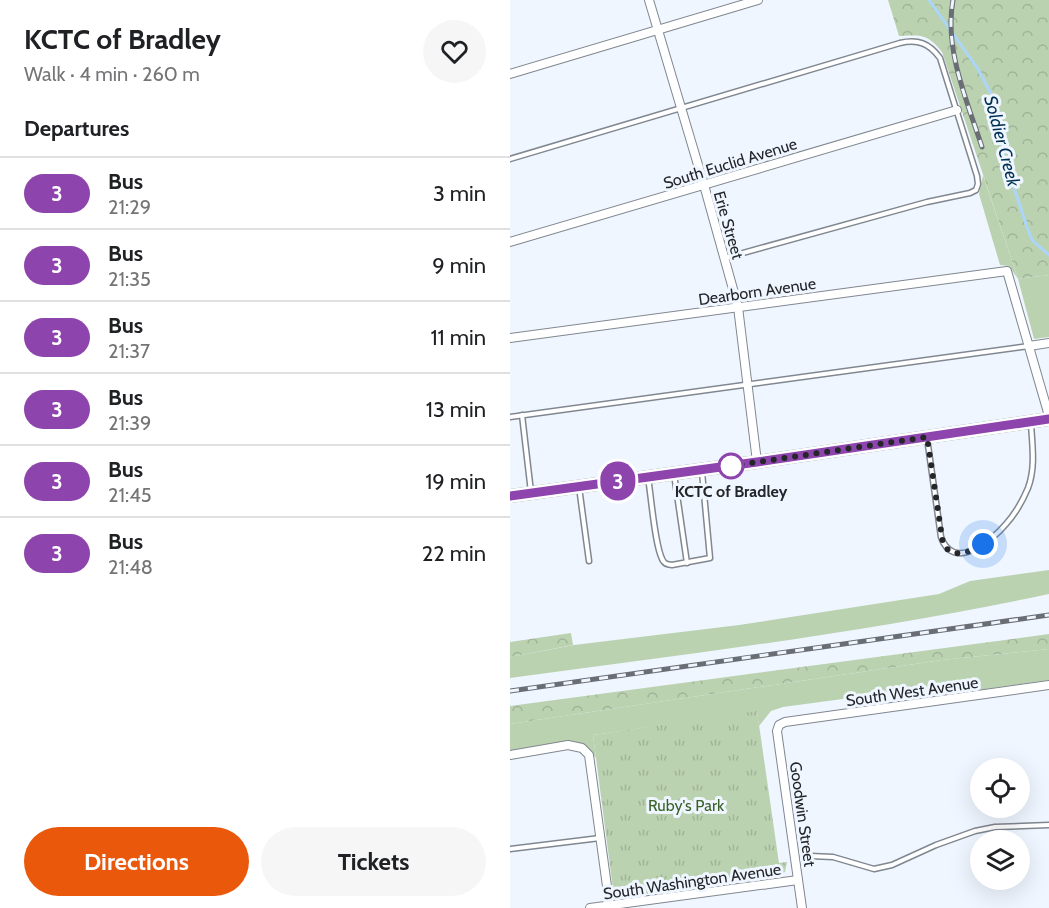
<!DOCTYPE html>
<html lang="en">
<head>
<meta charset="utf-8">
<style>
  body { margin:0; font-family:Cabin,sans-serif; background:#f6f6f6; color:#202124; height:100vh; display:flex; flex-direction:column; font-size:22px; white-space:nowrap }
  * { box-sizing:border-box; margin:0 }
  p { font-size:20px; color:#757577 }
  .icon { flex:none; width:33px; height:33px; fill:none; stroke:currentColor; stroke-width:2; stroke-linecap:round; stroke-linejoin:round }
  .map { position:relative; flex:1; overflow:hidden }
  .drawer { display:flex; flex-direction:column; background:#fff; width:510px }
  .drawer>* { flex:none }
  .badge { padding:0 12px; border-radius:20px; font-size:21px; line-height:39px }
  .controls { position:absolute; left:460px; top:758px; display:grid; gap:12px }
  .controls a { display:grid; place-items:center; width:60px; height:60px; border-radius:50%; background:#fff; box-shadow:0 6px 24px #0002; font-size:30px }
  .you { position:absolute; width:30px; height:30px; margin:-15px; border:4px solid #fff; border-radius:50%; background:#1a73e8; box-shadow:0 0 0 9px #1a73e833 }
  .map>.badge { position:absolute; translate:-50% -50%; box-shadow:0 0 0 3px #fff }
  h2 { padding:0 24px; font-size:22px; line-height:54px }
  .round { display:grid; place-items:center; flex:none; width:63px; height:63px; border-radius:32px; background:#f6f6f6 }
  .headline { display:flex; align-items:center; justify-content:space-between; height:102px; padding:0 24px }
  h1 { font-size:28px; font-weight:800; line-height:45px }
  .action { display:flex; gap:12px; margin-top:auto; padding:12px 24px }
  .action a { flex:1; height:69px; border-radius:36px; background:#ea580c; color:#fff; font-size:24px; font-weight:800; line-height:69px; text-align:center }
  .action a+a { background:#f6f6f6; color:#202124 }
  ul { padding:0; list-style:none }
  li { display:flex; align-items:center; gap:18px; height:72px; padding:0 24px; border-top:2px solid #e0e0e0 }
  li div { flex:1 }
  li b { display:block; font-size:22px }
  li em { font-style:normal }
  li .badge { min-width:66px; font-weight:700; text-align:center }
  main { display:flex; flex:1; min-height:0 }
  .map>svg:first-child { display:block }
  .green { fill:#bbd2b1 }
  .forest { fill:url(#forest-crowns) }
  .park { fill:url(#park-tufts) }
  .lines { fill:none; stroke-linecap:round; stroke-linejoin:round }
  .stream { stroke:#abd5f9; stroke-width:3 }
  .lane-casing { stroke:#81878f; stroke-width:7 }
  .street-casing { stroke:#81878f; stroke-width:10 }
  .secondary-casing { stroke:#81878f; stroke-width:14 }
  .lane { stroke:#fff; stroke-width:4 }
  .street { stroke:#fff; stroke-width:8 }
  .secondary { stroke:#fff; stroke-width:10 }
  .rail-casing { stroke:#6a6e74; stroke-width:5 }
  .rail { stroke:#eff6ff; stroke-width:3; stroke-dasharray:9; stroke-linecap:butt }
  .line-casing { stroke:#fff; stroke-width:14 }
  .line { stroke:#8e44ad; stroke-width:9 }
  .walk { stroke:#24262a; stroke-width:6; stroke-dasharray:0 10.8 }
  .stop-dot { fill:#fff; stroke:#8e44ad; stroke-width:3 }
  .labels { text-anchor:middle; stroke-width:6; stroke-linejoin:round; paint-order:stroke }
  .street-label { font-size:16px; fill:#24262a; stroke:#eff6ff }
  .stop-label { font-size:16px; font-weight:bold; fill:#24262a; stroke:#eff6ff }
  .park-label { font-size:16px; fill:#3b6229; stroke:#eff6ff }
  .water-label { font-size:18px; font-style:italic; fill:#003051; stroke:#eff6ff }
</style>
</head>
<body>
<main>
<section class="drawer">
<div class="headline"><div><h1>KCTC of Bradley</h1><p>Walk · 4 min · 260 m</p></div><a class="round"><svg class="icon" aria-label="heart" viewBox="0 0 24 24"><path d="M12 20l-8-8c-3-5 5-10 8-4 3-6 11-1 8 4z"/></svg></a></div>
<h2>Departures</h2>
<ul>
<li><span class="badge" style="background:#8e44ad;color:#fff">3</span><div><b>Bus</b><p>21:29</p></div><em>3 min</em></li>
<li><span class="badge" style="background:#8e44ad;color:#fff">3</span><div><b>Bus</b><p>21:35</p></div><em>9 min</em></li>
<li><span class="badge" style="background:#8e44ad;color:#fff">3</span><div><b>Bus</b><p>21:37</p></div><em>11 min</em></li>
<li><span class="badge" style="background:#8e44ad;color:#fff">3</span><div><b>Bus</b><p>21:39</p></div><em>13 min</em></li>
<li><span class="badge" style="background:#8e44ad;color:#fff">3</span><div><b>Bus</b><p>21:45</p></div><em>19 min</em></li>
<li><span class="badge" style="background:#8e44ad;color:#fff">3</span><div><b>Bus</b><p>21:48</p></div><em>22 min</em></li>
</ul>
<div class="action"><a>Directions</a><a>Tickets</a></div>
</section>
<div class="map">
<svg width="539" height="908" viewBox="0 0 539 908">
  <defs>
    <pattern id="forest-crowns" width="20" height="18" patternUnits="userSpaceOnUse" patternTransform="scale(1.5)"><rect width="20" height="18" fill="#bbd2b1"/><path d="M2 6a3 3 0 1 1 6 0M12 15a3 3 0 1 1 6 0" fill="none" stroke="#a1b498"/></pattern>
    <pattern id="park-tufts" width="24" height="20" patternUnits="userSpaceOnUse" patternTransform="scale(1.5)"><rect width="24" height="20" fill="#bbd2b1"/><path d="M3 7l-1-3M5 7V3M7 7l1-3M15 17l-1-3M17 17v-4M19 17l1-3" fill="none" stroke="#a1b498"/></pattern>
  </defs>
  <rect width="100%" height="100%" fill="#eff6ff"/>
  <g class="green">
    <path d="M473 175 508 279 539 275V337L524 339 508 279 499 266 490 265 469 194Z"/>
    <path d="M539 570V594C361 632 180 654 0 678V657L64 645 229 625 429 594 460 581Z"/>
    <path d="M539 649V680L440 694 437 685 273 707 261 711 249 726 247 712 83 735 86 758 76 746 63 743 0 751V724L432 660Z"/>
  </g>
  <g class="forest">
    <path d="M378 0H539V275L508 279 432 52C418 34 411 35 389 36Z"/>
    <path d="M61 633 63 645 0 657V642Z"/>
    <path d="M539 634V649L432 660 0 724V706Z"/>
  </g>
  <path class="park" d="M247 711 269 863 277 862 275 872 268 875 113 897 107 894 103 889 83 735Z"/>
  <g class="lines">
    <path class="stream" d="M419 0 468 69 481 94 496 164 517 227 522 240 539 255"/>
    <defs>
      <g id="lane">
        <path d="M0 159 390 43C408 39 419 43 430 58L467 176 468 184 466 190 460 193 417 202 215 258"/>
        <path d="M12 415 21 492"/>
        <path d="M0 417 519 346"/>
        <path d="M417 438 431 537C443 572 481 542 496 524 505 514 513 500 518 488 526 467 522 444 521 423"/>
        <path d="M164 474 177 563"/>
        <path d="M138 478C141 493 145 552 154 562 156 565 158 564 162 565L200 558 192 472"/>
        <path d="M69 487 79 561"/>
        <path d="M0 849 90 838"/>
        <path d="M300 856 323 857 364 869 382 865 426 845 465 831 485 827 539 825"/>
      </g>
      <g id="street">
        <path d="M139 0 194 185 228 307 247 462"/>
        <path d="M0 74 248 0"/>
        <path d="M0 242 447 110"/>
        <path d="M0 338 497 271 539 416"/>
        <path d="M519 346 539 343"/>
        <path d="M0 755 58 745 72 748 79 755 100 908"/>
        <path d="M80 908 288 880"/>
        <path d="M292 908 267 731 269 725 275 722 539 685"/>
      </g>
      <path id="secondary" d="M0 496 247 462 539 419"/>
    </defs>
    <use href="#lane" class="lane-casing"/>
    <use href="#street" class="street-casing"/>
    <use href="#secondary" class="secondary-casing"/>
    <use href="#lane" class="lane"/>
    <use href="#street" class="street"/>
    <use href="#secondary" class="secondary"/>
    <defs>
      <g id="rail">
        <path d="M443 0C434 49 457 101 472 147"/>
        <path d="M0 691 539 615"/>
      </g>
    </defs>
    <use href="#rail" class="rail-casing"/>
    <use href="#rail" class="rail"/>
  </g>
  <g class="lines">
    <defs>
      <path id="line" d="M0 496 247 462 539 419"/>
    </defs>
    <use href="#line" class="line-casing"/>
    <use href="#line" class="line"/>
    <path class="walk" d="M221 466 417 437 433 544C444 560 459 552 473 544"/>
  </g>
  <circle class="stop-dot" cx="221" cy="466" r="12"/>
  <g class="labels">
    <g class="street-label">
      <text transform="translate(220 163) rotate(-17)" y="6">South Euclid Avenue</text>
      <text transform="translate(219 225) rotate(74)" y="6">Erie Street</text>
      <text transform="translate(247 291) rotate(-8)" y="6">Dearborn Avenue</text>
      <text transform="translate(402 691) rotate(-8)" y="6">South West Avenue</text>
      <text transform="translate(293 814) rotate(82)" y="6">Goodwin Street</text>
      <text transform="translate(182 881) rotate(-8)" y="6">South Washington Avenue</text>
    </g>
    <g class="stop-label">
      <text x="221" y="497">KCTC of Bradley</text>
    </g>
    <g class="park-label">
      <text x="176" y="811">Ruby's Park</text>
    </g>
    <g class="water-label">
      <text transform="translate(492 141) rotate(75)" y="6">Soldier Creek</text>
    </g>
  </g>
</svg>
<div class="controls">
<a><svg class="icon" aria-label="locate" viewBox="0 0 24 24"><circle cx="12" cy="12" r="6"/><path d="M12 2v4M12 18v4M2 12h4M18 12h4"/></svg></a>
<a><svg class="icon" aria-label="layers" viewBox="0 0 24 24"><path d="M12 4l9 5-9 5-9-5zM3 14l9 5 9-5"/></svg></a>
</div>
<div class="you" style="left:473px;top:544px"></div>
<b class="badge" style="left:108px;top:481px;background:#8e44ad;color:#fff">3</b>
</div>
</main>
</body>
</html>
